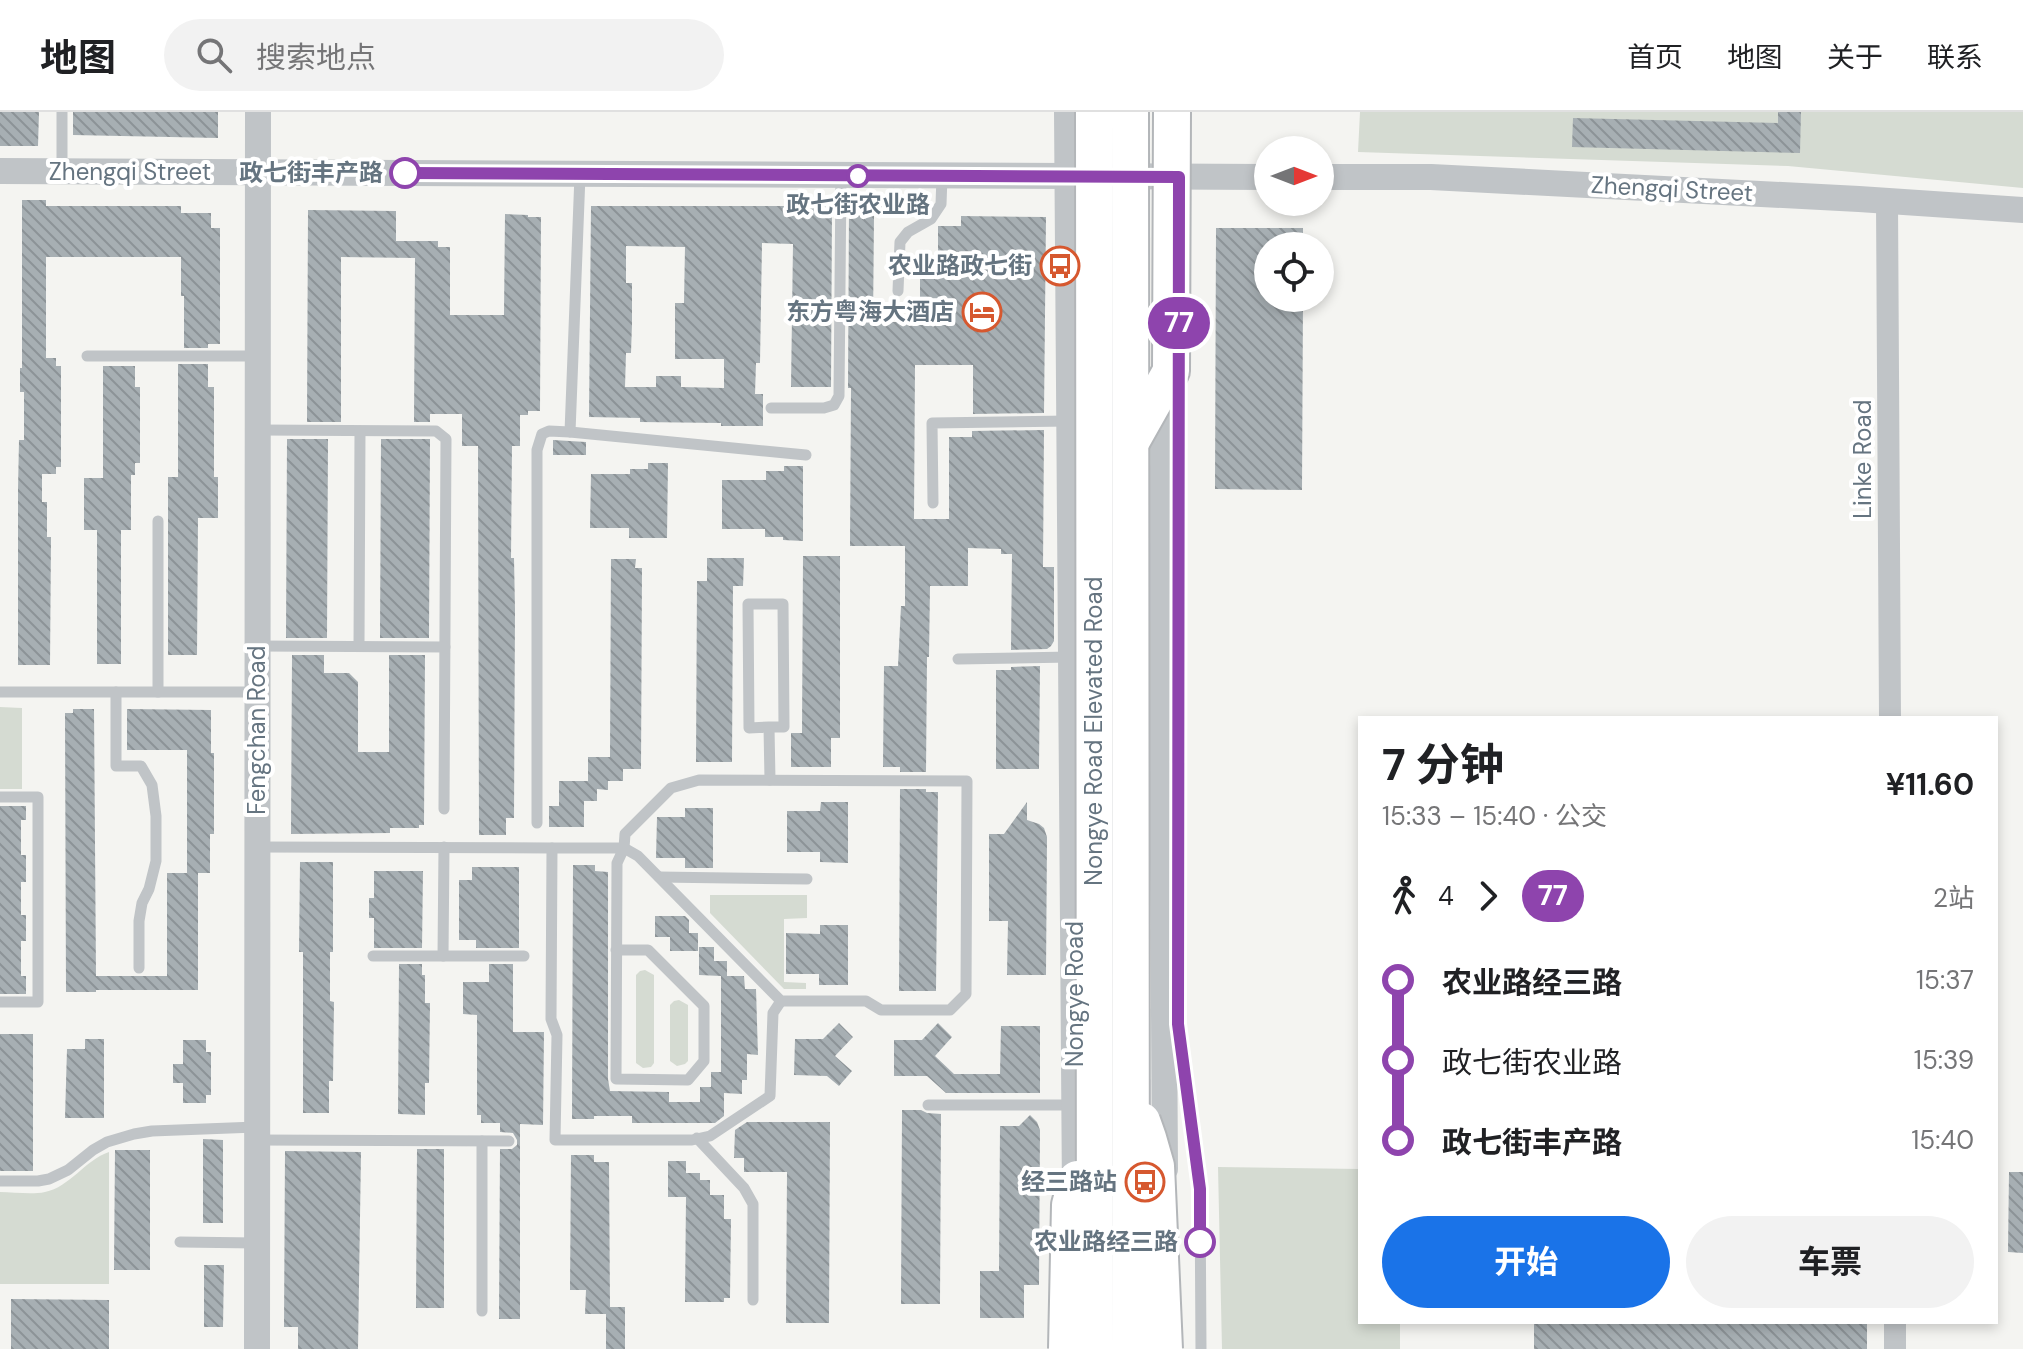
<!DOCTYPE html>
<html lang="zh">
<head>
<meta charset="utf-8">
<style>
  body { margin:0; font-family:"DM Sans","Noto Sans SC",sans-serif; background:#f2f2f2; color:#202124; height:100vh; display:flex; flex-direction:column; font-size:30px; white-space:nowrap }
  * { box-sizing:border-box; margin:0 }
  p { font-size:26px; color:#757577 }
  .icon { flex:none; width:44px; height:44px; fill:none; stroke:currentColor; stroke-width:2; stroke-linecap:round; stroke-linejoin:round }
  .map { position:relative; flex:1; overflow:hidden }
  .sheet { position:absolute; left:1358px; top:604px; width:640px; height:608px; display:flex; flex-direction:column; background:#fff; border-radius:0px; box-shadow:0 4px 12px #0003 }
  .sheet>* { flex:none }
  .badge { padding:0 16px; border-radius:26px; font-size:28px; line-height:52px }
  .needle { width:52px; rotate:90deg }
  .tools { position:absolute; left:1254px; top:24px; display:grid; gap:16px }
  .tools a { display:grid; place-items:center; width:80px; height:80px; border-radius:50%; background:#fff; box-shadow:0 4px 12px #0003; font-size:40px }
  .map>.badge { position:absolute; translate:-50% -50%; box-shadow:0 0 0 4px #fff }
  .legs { display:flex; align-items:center; gap:12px; height:88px; padding:0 24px; font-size:26px }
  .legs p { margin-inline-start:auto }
  .head { display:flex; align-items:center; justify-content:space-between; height:136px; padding:0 24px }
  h1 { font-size:44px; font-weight:700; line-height:60px }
  .action { display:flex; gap:16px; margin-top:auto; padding:16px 24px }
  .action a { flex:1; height:92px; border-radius:48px; background:#1a73e8; color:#fff; font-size:32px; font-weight:700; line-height:92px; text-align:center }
  .action a+a { background:#f2f2f2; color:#202124 }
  ul { padding:0 24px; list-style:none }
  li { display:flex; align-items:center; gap:28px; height:80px; font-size:30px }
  li i { display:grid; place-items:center; width:12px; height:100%; margin:0 10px; background:currentColor }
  li i::after { content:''; width:20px; height:20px; margin:-10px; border:6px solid; border-radius:50%; background:#fff }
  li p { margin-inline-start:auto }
  li:first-child i { background:linear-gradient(#0000 50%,currentColor 0) }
  li:last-child i { background:linear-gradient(currentColor 50%,#0000 0) }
  header { display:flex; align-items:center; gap:48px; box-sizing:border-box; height:112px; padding:0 40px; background:#fff; border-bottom:2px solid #e0e0e0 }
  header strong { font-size:38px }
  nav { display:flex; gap:44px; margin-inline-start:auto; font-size:28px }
  .search { width:560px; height:72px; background:#f2f2f2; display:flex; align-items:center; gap:20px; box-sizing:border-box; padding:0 28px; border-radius:44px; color:#757577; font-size:30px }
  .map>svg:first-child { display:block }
  .green { fill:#d5dbd2 }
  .building { fill:url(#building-back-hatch); fill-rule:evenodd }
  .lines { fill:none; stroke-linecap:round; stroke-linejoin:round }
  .service { stroke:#c0c4c7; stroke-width:11 }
  .minor { stroke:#c0c4c7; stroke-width:22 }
  .tertiary { stroke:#c0c4c7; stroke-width:26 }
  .trunk-bridge-casing { stroke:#b3b6b9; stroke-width:40; stroke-linecap:butt }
  .trunk-bridge { stroke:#fff; stroke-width:36 }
  .line-1-casing { stroke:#fff; stroke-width:18 }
  .line-1 { stroke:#8e44ad; stroke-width:12 }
  .stop-1-dot { fill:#fff; stroke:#8e44ad; stroke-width:4 }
  .labels { text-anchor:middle; stroke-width:8; stroke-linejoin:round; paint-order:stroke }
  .street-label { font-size:24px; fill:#657480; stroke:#fff }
  .stop-label { font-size:24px; font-weight:bold; fill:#657480; stroke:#fff; text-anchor:end }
  .poi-label { font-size:24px; font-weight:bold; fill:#657480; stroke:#fff; text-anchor:end }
</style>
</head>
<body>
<header>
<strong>地图</strong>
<div class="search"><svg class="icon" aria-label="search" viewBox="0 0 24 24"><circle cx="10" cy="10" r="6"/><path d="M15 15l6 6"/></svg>搜索地点</div>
<nav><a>首页</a><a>地图</a><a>关于</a><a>联系</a></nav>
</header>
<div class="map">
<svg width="2023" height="1237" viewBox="0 0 2023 1237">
  <defs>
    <pattern id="building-back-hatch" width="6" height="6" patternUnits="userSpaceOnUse" patternTransform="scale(2)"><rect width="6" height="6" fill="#a7afb3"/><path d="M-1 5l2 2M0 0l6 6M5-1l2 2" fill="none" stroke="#8c9397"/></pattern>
  </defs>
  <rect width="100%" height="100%" fill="#f4f4f1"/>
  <g class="green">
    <path d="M1360 0H2023V76L1788 54 1358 40Z"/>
    <path d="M0 595 22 596V677H0Z"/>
    <path d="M710 783H807V806L784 807V870L806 871V877H784L710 801Z"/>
    <path d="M645 858 654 863V951L651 955 643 956 636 951V863L640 859Z"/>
    <path d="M679 888 688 893V949L685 952 677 954 670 949V893L674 889Z"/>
    <path d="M109 1040V1172H0V1080C14 1080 31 1083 45 1080 70 1075 85 1048 109 1040Z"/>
    <path d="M1218 1055 1360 1057V1210H1400V1237H1222Z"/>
  </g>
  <g class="building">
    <path d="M0 0H39L38 34H0Z"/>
    <path d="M73 0H218V26L73 23Z"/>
    <path d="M1778 0H1801L1800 41 1572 35 1573 6 1778 11Z"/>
    <path d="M22 88H46V94H181V101H211V116H220V232H208V236H184V184H181V145H46V246H56V254H61V355H56V362H42V390H47V425H51L50 553H18V378L19 328H24V280H20V256H22Z"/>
    <path d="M853 88 915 89V104H874L873 210H920V147H938V114H961V104L1046 105 1044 301 973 302V253H915L914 407H949V325H972V319L1044 318 1043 455H1054V529L1051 534 1047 537 1011 538 1012 442H1001V437L968 436V474H930L929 545H927L926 660H900V655H883L884 554H898L901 494H905V434H850L851 276H848L849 95H853Z"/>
    <path d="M591 94H832L831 275H791L793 132 762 131 760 251H756L755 282H763V314H721V311L640 310V306L589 305ZM626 134 685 135 684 191H675V247H724V276L681 275V264H656V275H625L626 241H631L632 212V171H626Z"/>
    <path d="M308 98 396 99V129H438V135H450V203H504L505 102 528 103V105H541L540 299H528V303H520V334H512L511 446H514L515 498 514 706H506V723H479L478 334H462V302H430V310H414L415 146 341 145V310H307Z"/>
    <path d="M1216 116H1303V134H1268V186H1303L1302 378 1215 377Z"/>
    <path d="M178 252H208V275H214V365H218V406H198L197 543H168V365H178Z"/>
    <path d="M103 254H135V275H140V351H135V363H131V418H121V552H97V418H84V366H103Z"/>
    <path d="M287 327H328L327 526H286Z"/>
    <path d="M381 327H430L429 526H380Z"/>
    <path d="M553 328 586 330V343H553Z"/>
    <path d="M648 351H668L667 426H629V416H590L591 362H630V357H648Z"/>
    <path d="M784 354H803V429L783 428V425H765V417H722V368H766V359H784Z"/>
    <path d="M803 444H840V626H831V655H791V621H802Z"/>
    <path d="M707 446H744L743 474H733L732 650H696L697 469H707Z"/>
    <path d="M611 447H636L635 456H642L641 657H623V669H608V678L597 677V689H584V715H549V694H559V669H588V645H610Z"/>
    <path d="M292 543H324V561H349L358 570V640H389V543H425L424 713H419V716H390V721L291 722Z"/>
    <path d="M1040 554 1039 657H996V558H1011V555Z"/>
    <path d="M73 597H94L96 864H167V761H198V878H96V880H66L65 601H73Z"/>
    <path d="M127 597 211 598V641H214V722H210V761H187V638H127Z"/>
    <path d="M900 677H926V680H938L936 879H899Z"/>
    <path d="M821 690H848V751L820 750V740H787V699H820Z"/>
    <path d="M1027 690V708L1039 712 1044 716 1047 725 1046 863H1007L1008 809H989V722H1004Z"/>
    <path d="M0 694H26V708H21V743H26V770H21V803H26V829H21V864H26V882H0Z"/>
    <path d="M685 696H713V756H685V746H656L657 705H685Z"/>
    <path d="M300 750H333V840H330V889L334 890 333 969H329V1001H303V840H299Z"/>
    <path d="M573 753H595V759L608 760V967L610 979 669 980V990H700V975H711V960H721V864L699 863V835H714V849H727V864H744L745 877H756L758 943 747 942V968H742V982L724 981V1004L715 1011H632V1004H594V1007H572Z"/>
    <path d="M472 755H519V836H476V828H459V768H472Z"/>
    <path d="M374 759H423L422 836H374V806H369V786H374Z"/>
    <path d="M655 804H685L689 808V821H698V839H670V825H655Z"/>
    <path d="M820 813H848V873H819V862H786V821L820 822Z"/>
    <path d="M399 852H422V863H425V891H430L429 971H425V1003L398 1002Z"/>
    <path d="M489 852H513V920H544L543 1013 520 1012V1207H499L500 1037H512L517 1033V1028L513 1021 500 1020V1011H481V1003H477V903L463 902V870H489Z"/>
    <path d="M839 911 853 925 835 944 852 959 839 974 827 964 794 963 795 927H823Z"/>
    <path d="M938 911 952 925 935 944 954 962H1000L1001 914H1040V981H946L927 964H894V928H922Z"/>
    <rect x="0" y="922" width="33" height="137"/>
    <path d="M85 927H104V1006H65L67 937H85Z"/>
    <path d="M183 928H206V940H211V983H206V991H183V971H173V952H183Z"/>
    <path d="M902 998H921L927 1001 941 1002 940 1192H901Z"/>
    <path d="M1030 1003 1037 1010 1040 1018 1039 1173H1024V1206H980V1159H999L1000 1014H1019Z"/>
    <path d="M747 1010H830L829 1211H786L787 1060H744V1046H734L735 1018Z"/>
    <path d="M203 1027 223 1028V1111H203Z"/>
    <path d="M417 1037H444V1196H416Z"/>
    <path d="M115 1038H150V1158H114Z"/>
    <path d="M285 1039 361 1040 358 1237H298V1215H284Z"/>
    <path d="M571 1043H594V1050H609L610 1195H625V1237H606V1202H585L586 1178H570Z"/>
    <path d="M668 1049H686V1061H700V1068H710V1083H724V1107H731L730 1186H724V1190H685L686 1085H668Z"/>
    <path d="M2009 1060H2023V1141L2008 1140Z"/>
    <path d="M204 1153H224L223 1215H204Z"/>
    <path d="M11 1187 109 1188V1237H11Z"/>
    <rect x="1534" y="1210" width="333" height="27"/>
  </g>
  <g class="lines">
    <g class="service">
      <path d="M62 59V0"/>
      <path d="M898 179 900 130 908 120 931 107 941 92 942 65"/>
      <path d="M87 244H257"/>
      <path d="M1179 267 1178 912 1200 1077 1201 1237"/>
      <path d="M771 296H824L834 293 839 284 841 64"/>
      <path d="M259 318 436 319 446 327 444 697"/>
      <path d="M570 320 806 343"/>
      <path d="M933 391 932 311 1069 309"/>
      <path d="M158 409V580"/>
      <path d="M257 534 445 535"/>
      <path d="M359 534 360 319"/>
      <path d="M958 547 1071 545"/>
      <path d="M0 580H257"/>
      <path d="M116 580V654H141L152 673 156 704V749L149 777 142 791 139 809V856"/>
      <path d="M769 615 749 616 748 492H783L784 615H769L770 668"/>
      <path d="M0 685H38V890H0"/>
      <path d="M537 711V338L542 322 549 319 570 320 580 63"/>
      <path d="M258 735 552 736 551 907 557 923 555 1028H692L710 1024 770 984 773 901 781 889"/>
      <path d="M552 736H624L625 722 671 676 699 668 967 669 966 882 950 898H881L866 889H781L638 744 624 736 617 751 616 967 688 968 704 949V894L648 838H616"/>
      <path d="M659 765 807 767"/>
      <path d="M373 844H524"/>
      <path d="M443 844 444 735"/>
      <path d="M928 993H1075"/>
      <path d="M697 1026 744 1076 753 1092V1188"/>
      <path d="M257 1028 509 1029"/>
      <path d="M0 1069H38L49 1067 68 1058 93 1038 107 1030 134 1022 152 1019 257 1015"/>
      <path d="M180 1130 257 1131"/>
      <path d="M482 1199V1029"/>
    </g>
    <g class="minor">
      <path d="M1887 89 1890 606"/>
      <path d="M1895 1210V1237"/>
    </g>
    <g class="tertiary">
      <path d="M1067 0 1075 1084"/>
      <path d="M0 59 1268 65"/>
      <path d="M1320 65H1431L1859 87 2023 98"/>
      <path d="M1160 281 1165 1057"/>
      <path d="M257 1237 258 0"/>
    </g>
    <defs>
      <g id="trunk-bridge">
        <path d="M1094 0 1095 1237"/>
        <path d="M1130 0 1131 1237"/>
        <path d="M1131 330 1171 259 1172 0"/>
        <path d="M1142 1009 1148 1026 1156 1054 1164 1237"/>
        <path d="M1067 1237 1070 1093 1077 1067"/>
      </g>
    </defs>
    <use href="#trunk-bridge" class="trunk-bridge-casing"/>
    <use href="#trunk-bridge" class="trunk-bridge"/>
  </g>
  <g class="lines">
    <defs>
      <path id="line-1" d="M405 61 1179 65 1178 912 1200 1077V1130"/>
    </defs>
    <use href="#line-1" class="line-1-casing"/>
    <use href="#line-1" class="line-1"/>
  </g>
  <defs>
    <symbol id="bus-ring" viewBox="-11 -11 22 22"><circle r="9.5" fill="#fff" stroke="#d6582f" stroke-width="1.5"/><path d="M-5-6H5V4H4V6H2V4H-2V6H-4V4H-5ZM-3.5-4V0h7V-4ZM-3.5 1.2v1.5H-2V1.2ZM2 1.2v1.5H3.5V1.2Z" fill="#d6582f"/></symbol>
    <symbol id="hotel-ring" viewBox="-11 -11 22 22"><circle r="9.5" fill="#fff" stroke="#d6582f" stroke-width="1.5"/><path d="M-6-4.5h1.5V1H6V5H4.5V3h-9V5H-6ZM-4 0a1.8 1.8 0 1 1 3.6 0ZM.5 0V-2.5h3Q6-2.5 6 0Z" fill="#d6582f"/></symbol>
  </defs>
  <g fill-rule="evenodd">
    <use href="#bus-ring" x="1038" y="132" width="44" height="44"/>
    <use href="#hotel-ring" x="960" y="178" width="44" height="44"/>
    <use href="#bus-ring" x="1123" y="1048" width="44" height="44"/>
  </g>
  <g class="stop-1-dot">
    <circle cx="405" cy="61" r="14"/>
    <circle cx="858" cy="64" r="10"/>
    <circle cx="1200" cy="1130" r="14"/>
  </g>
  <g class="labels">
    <g class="street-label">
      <text x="130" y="68">Zhengqi Street</text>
      <text transform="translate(1672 77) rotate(3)" y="8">Zhengqi Street</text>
      <text transform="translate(1863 347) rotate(-90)" y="8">Linke Road</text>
      <text transform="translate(257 618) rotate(-90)" y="8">Fengchan Road</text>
      <text transform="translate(1094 619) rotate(-90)" y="8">Nongye Road Elevated Road</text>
      <text transform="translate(1075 882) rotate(-90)" y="8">Nongye Road</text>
    </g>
    <g class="stop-label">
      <text x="383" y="69">政七街丰产路</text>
      <text x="858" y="101" text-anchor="middle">政七街农业路</text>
      <text x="1178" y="1138">农业路经三路</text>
    </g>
    <g class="poi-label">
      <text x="1032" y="162">农业路政七街</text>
      <text x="954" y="208">东方粤海大酒店</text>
      <text x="1117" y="1078">经三路站</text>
    </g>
  </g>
</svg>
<div class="tools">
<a><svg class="needle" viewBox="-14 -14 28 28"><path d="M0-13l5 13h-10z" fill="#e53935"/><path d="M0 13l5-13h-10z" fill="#757577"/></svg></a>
<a><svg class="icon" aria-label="locate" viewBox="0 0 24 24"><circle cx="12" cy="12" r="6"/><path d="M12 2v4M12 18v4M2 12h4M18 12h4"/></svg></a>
</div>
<b class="badge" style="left:1179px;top:211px;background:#8e44ad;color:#fff">77</b>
<section class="sheet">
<div class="head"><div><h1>7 分钟</h1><p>15:33 – 15:40 · 公交</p></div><b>¥11.60</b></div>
<div class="legs"><svg class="icon" aria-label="walk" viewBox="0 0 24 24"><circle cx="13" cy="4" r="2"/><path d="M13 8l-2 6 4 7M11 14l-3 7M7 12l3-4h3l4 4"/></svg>4<svg class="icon" aria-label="forward" viewBox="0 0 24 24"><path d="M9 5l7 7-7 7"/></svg><b class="badge" style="background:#8e44ad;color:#fff">77</b><p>2站</p></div>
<ul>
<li><i style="color:#8e44ad"></i><b>农业路经三路</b><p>15:37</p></li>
<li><i style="color:#8e44ad"></i><span>政七街农业路</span><p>15:39</p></li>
<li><i style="color:#8e44ad"></i><b>政七街丰产路</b><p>15:40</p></li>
</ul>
<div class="action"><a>开始</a><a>车票</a></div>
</section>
</div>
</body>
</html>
